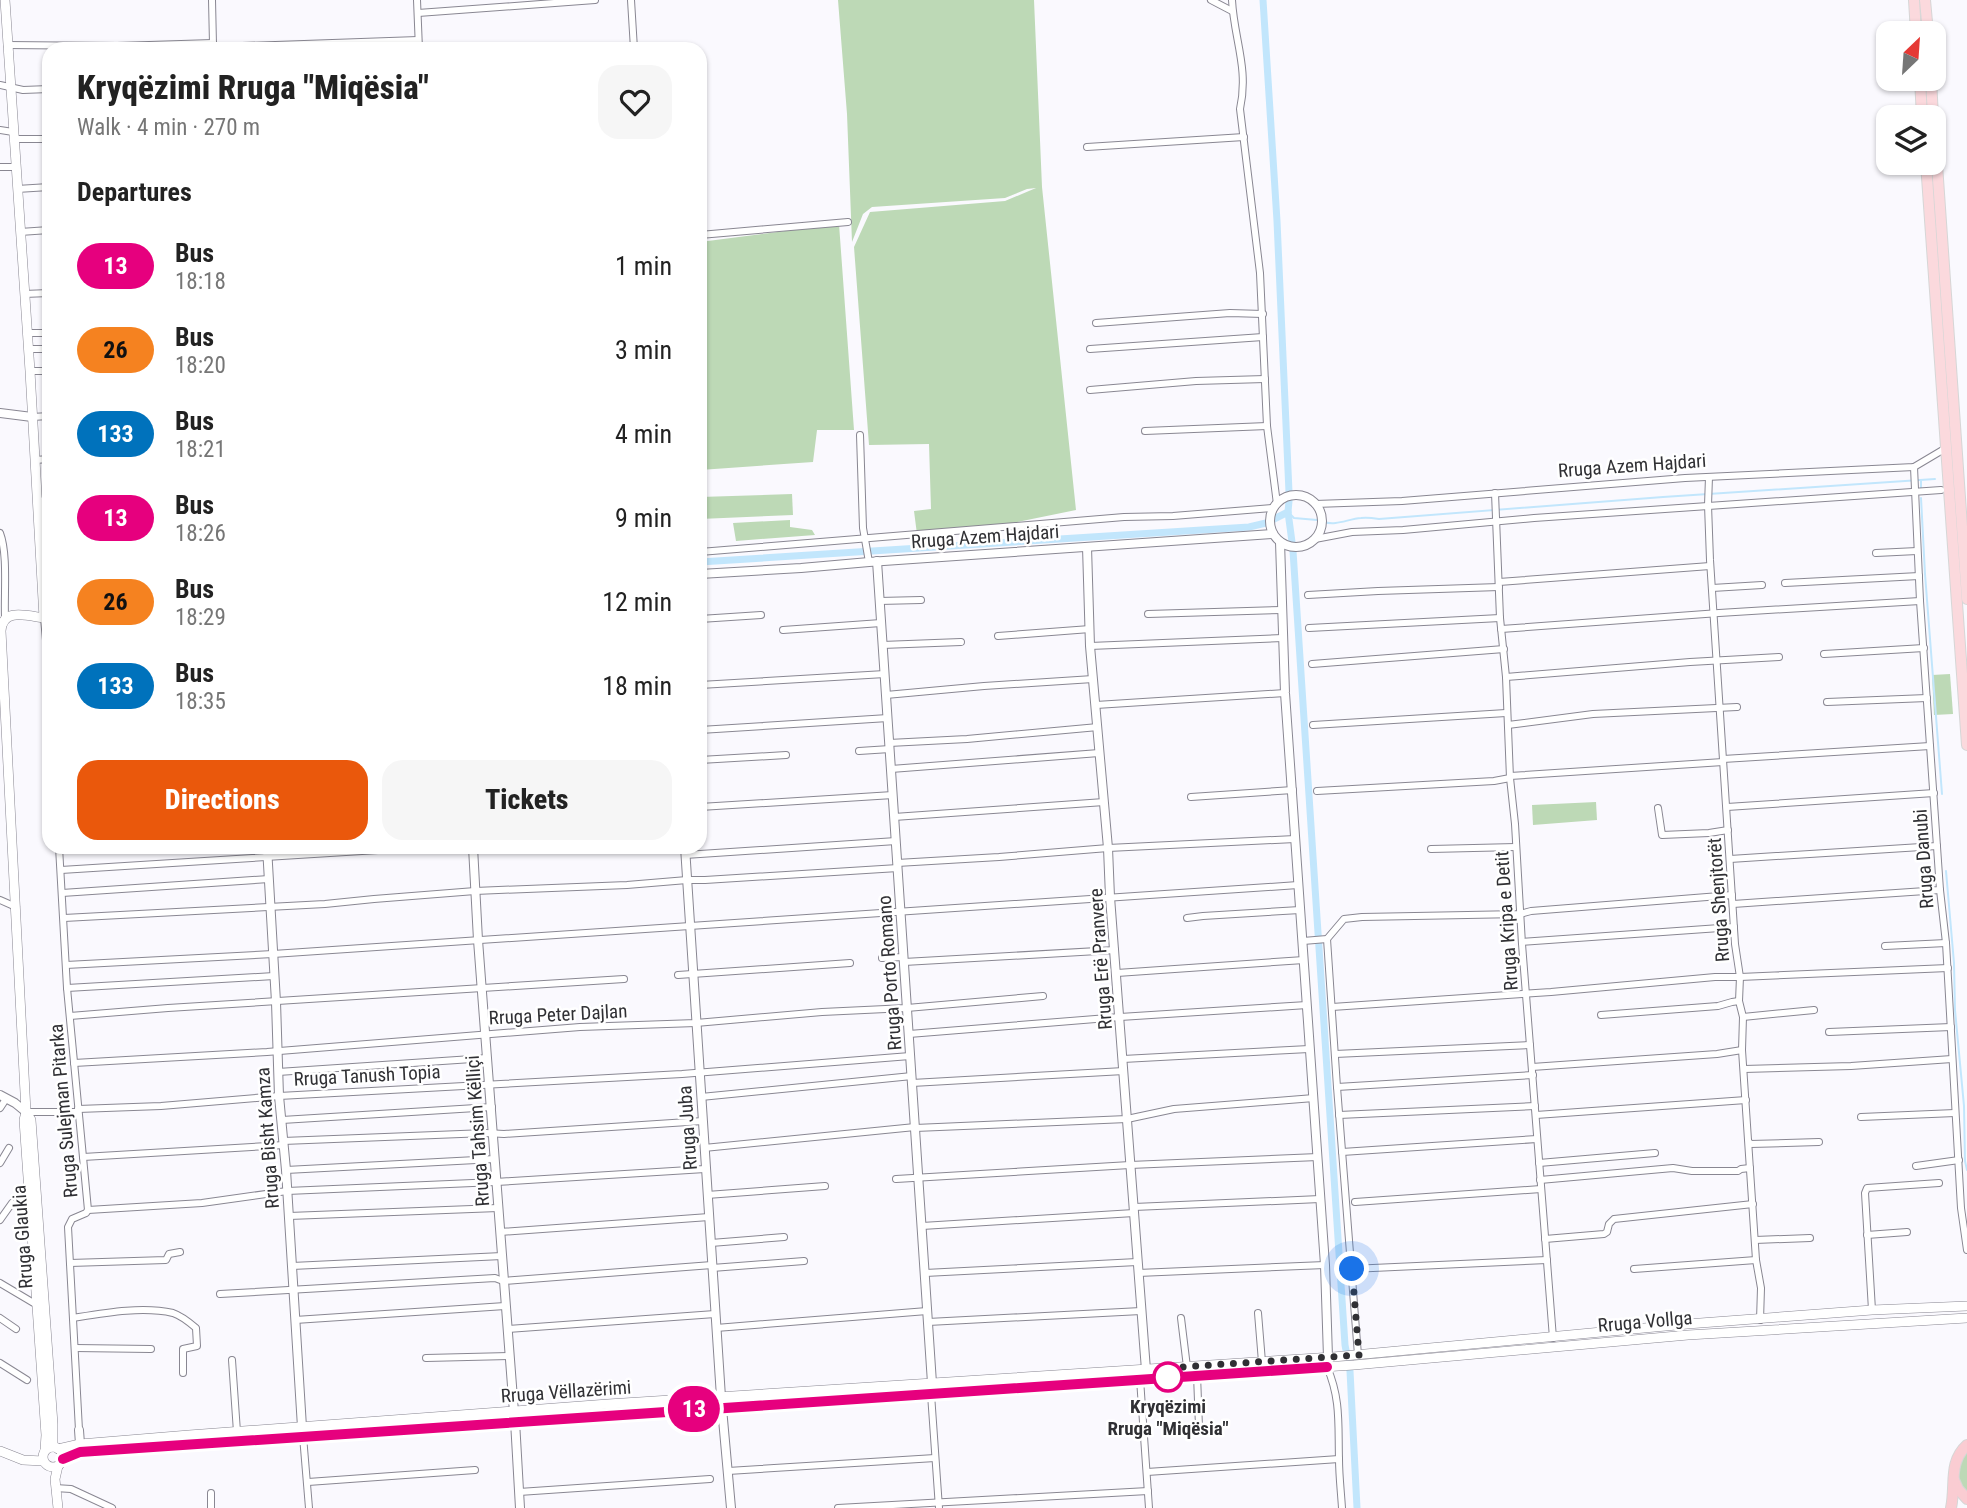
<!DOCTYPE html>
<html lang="en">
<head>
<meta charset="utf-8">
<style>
  body { margin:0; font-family:"Roboto Condensed",sans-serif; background:#f6f6f6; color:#222; height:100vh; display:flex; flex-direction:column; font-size:26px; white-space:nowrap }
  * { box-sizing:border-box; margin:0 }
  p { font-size:23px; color:#767676 }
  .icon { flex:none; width:38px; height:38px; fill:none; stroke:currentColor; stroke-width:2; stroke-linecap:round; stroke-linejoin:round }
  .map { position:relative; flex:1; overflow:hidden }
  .sheet { position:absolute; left:42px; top:42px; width:665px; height:812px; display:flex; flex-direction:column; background:#fff; border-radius:21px; box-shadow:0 2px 5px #0004 }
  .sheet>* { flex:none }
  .badge { padding:0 14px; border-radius:23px; font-size:24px; line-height:46px }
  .needle { width:46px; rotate:25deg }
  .controls { position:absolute; left:1876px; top:21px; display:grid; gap:14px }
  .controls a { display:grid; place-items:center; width:70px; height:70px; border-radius:14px; background:#fff; box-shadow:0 2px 5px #0004; font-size:35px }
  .you { position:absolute; width:35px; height:35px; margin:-18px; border:5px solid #fff; border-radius:50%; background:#1a73e8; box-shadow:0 0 0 10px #1a73e833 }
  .map>.badge { position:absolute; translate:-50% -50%; box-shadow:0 0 0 4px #fff }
  h2 { padding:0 35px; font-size:26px; line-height:63px }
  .round { display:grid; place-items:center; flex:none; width:74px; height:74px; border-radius:21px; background:#f6f6f6 }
  .head { display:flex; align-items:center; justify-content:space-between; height:119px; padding:0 35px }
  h1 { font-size:33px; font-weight:800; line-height:52px }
  .primary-button { display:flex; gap:14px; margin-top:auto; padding:14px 35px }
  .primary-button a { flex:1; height:80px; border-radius:21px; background:#ea580c; color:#fff; font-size:28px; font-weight:800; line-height:80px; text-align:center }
  .primary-button a+a { background:#f6f6f6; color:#222 }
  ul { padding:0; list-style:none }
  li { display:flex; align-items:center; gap:21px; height:84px; padding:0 35px }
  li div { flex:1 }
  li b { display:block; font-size:26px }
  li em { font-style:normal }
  li .badge { min-width:77px; font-weight:700; text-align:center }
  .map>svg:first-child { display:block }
  .green { fill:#bdd9b6 }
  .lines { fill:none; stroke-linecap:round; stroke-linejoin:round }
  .stream { stroke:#c2e6fc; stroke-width:2 }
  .canal { stroke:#c2e6fc; stroke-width:7 }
  .minor-casing { stroke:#898792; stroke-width:8 }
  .tertiary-casing { stroke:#898792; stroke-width:10 }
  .secondary-casing { stroke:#898792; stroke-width:10 }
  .primary-casing { stroke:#d6d6d6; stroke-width:12 }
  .trunk-casing { stroke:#d6d6d6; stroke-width:12 }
  .minor { stroke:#fff; stroke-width:6 }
  .tertiary { stroke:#fff; stroke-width:8 }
  .secondary { stroke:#fff; stroke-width:9 }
  .primary { stroke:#fbd9dd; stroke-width:10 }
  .trunk { stroke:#faccd2; stroke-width:10 }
  .line-casing { stroke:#fff; stroke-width:16 }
  .line { stroke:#e6007e; stroke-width:10 }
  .walk { stroke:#303034; stroke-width:7; stroke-dasharray:0 12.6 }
  .stop-dot { fill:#fff; stroke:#e6007e; stroke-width:3.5 }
  .labels { text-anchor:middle; stroke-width:5; stroke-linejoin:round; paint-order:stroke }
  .street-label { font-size:19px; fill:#303034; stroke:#fff }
  .stop-label { font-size:19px; font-weight:bold; fill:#303034; stroke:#fff }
</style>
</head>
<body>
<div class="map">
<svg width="1967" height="1508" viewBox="0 0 1967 1508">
  <rect width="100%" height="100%" fill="#faf9fe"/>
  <g class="green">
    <path d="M838 0H1034L1042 187 1076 510 918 542 914 511 931 509 929 444 869 445 854 247 870 212 1005 201 1036 188 1027 189 1005 198 872 207 863 214 852 242 847 114Z"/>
    <path d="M839 224 854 430H817L813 462 700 470V242Z"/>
    <path d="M792 494 793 515 700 519V497Z"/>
    <path d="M790 520V527L812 530 815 535 736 541 733 523Z"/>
    <path d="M1950 674 1953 714 1934 715 1932 675Z"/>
    <path d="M1596 802 1597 820 1533 825 1532 805Z"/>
    <path d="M1967 1450V1496L1962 1491 1956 1470Z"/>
  </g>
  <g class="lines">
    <g class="stream">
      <path d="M1921 481V488"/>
      <path d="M1921 498 1925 574 1942 794"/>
      <path d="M1288 512 1294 518 1317 520"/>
      <path d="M1324 522C1336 526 1348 519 1361 518 1367 517 1373 518 1379 519L1663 497 1935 479"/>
      <path d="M1946 871 1954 963 1955 1010 1964 1106 1965 1161 1967 1170"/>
    </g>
    <g class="canal">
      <path d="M1263 0 1277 221 1289 492"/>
      <path d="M1289 501 1288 512 1292 542"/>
      <path d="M1274 519 1288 512"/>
      <path d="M1293 551 1345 1345 1350 1371 1357 1508"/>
      <path d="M700 562 1249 527 1266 523"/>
    </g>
    <defs>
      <g id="minor">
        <path d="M212 0 213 44"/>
        <path d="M417 0 419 49"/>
        <path d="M631 0 634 49"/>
        <path d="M1211 0 1232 11"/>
        <path d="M1232 0C1234 39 1249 68 1240 109L1260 273 1267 426 1277 504"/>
        <path d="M418 13 595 0"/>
        <path d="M7 45 117 46 213 43"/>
        <path d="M214 47 418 40"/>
        <path d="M610 49 634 48"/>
        <path d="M0 85 23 90 49 89"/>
        <path d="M0 130 13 132"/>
        <path d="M14 139H49"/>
        <path d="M1087 147 1244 137"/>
        <path d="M0 167H16"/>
        <path d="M17 189 49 187"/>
        <path d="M20 232 49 230"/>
        <path d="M700 235 848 222"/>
        <path d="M24 294 49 293"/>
        <path d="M1096 323 1230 313 1263 314"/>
        <path d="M27 333H49"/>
        <path d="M28 349H49"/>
        <path d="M1090 349 1263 337"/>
        <path d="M30 371H49"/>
        <path d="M1090 390 1196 381 1265 379"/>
        <path d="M32 417 49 416"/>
        <path d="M1145 431 1267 426"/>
        <path d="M860 435 863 528 869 562"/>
        <path d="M35 460 49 459"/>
        <path d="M1914 467 1920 601 1940 890 1946 943 1961 1208 1967 1250"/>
        <path d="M1709 477 1708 505 1710 560 1735 944 1740 977 1739 1001 1743 1017 1742 1050 1756 1260 1761 1288 1760 1320"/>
        <path d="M1495 493 1500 618 1506 677 1510 778 1515 824 1522 944 1553 1338"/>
        <path d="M37 501 49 500"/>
        <path d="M1315 504 1402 501 1685 478 1914 467 1946 448"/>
        <path d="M0 533C8 554 4 594 5 617"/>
        <path d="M1315 539 1352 532 1403 530 1534 518 1941 490"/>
        <path d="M41 547 49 546"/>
        <path d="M700 552 1124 517 1173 516 1273 508"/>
        <path d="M1876 553 1917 551"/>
        <path d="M1499 582 1710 566"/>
        <path d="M1785 583 1919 576"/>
        <path d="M1712 588 1762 585"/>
        <path d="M1308 595 1378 591 1499 587"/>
        <path d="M879 601 921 600"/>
        <path d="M1148 614 1282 610"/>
        <path d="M44 618 49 674"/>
        <path d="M700 619 761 615"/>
        <path d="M1309 628 1500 618"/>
        <path d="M1501 629 1719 613 1920 601"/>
        <path d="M783 630 881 623"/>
        <path d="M998 636 1090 629"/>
        <path d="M882 645 961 642"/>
        <path d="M1090 646 1283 638"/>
        <path d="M1824 654 1924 648"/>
        <path d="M1312 664 1504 649"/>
        <path d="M1506 677 1690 662 1779 657"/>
        <path d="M700 685 885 674"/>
        <path d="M886 695 984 686 1093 679"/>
        <path d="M1827 702 1927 698"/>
        <path d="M1096 705 1285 693"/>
        <path d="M1313 725 1506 713"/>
        <path d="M1508 725 1593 714 1737 707"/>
        <path d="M700 730 888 718"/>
        <path d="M889 743 967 739 1098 727"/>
        <path d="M859 751 890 749"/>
        <path d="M1723 759 1930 746"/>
        <path d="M700 760 786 755"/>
        <path d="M891 769 1099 753"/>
        <path d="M1510 776 1723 762"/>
        <path d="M1317 791 1494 781 1510 778"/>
        <path d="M1191 797 1293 790"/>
        <path d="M700 807 893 795"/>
        <path d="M1727 807 1934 793"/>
        <path d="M1658 808 1662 835 1709 833 1728 830"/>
        <path d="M894 817 1104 802"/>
        <path d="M59 847 67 988 88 1210 86 1213 72 1219 68 1227 79 1430"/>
        <path d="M1431 849 1516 847"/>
        <path d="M685 855 896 841"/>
        <path d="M1730 859 1937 846"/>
        <path d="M897 863 999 857 1108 848 1295 839"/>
        <path d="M61 870 426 847"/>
        <path d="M62 893 269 879"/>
        <path d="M0 900 16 907"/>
        <path d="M1733 904 1940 890"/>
        <path d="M64 918 325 904 374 899 475 891 627 885 687 880H705L898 868"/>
        <path d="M1187 918 1203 916 1300 910"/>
        <path d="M1327 939 1337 1087 1358 1355"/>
        <path d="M1303 941 1327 939 1344 919 1362 917 1520 914 1531 911 1732 895"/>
        <path d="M1522 942 1734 927"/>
        <path d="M1885 946 1946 943"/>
        <path d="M882 958 904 957"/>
        <path d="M904 962 1115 950"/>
        <path d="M66 965 273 954 1298 885"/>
        <path d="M1117 973 1304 960"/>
        <path d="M678 975 850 963"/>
        <path d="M67 988 274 976"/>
        <path d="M1332 1007 1551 992 1715 977H1740L1948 968"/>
        <path d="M1601 1015 1718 1006 1732 1002 1739 1001"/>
        <path d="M70 1016 168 1008 624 979"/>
        <path d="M1743 1017 1814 1010"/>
        <path d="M1829 1032 1951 1027"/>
        <path d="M909 1034 1120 1017 1307 1005"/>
        <path d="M1335 1054 1530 1045"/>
        <path d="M1123 1059 1309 1049"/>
        <path d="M74 1063 267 1052 580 1027 696 1023 822 1012 907 1008 1043 996"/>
        <path d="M1532 1067 1717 1054 1742 1050"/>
        <path d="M1744 1069 1851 1066 1952 1059"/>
        <path d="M278 1072 487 1058"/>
        <path d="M912 1083 1124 1071"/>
        <path d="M1337 1087 1533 1075"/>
        <path d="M701 1097 912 1076"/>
        <path d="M0 1108 6 1099"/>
        <path d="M78 1109 161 1106 279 1096 682 1074 910 1056"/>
        <path d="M26 1112H78"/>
        <path d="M1339 1115 1535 1106"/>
        <path d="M1536 1115 1746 1100"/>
        <path d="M1861 1117 1955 1113"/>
        <path d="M282 1120 492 1107"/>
        <path d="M915 1128 1127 1119 1174 1109 1314 1098"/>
        <path d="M283 1141 486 1133 504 1134 703 1121"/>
        <path d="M1749 1142 1750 1144 1819 1142"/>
        <path d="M704 1148 915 1127"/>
        <path d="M1342 1152 1537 1139"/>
        <path d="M83 1157 284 1145"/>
        <path d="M0 1163 9 1148"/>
        <path d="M1539 1163 1655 1153"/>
        <path d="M1916 1166 1959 1160"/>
        <path d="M286 1170 495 1159"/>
        <path d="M896 1179 1130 1165 1318 1157"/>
        <path d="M1540 1180 1673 1168 1692 1171H1738L1741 1169 1750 1168"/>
        <path d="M707 1195 825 1186"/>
        <path d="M1355 1202 1541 1189"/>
        <path d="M1134 1207 1320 1199"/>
        <path d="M88 1210 202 1203 287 1191 496 1182 705 1169"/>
        <path d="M289 1216 498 1208"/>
        <path d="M0 1220 12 1203"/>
        <path d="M922 1226 1134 1213"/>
        <path d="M500 1232 709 1217"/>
        <path d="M1867 1235 1907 1232"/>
        <path d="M1545 1239 1604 1234 1607 1232 1609 1224 1614 1219 1753 1204"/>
        <path d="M1755 1240 1810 1238"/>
        <path d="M711 1243 784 1237"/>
        <path d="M70 1263 166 1260 169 1254 180 1252"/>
        <path d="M292 1266 502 1256"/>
        <path d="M712 1268 804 1261"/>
        <path d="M1351 1269 1547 1260"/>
        <path d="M1634 1269 1756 1260"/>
        <path d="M925 1273 1137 1262"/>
        <path d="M1138 1273 1325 1265"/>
        <path d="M0 1283 37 1305"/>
        <path d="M220 1294 495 1278 503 1281 712 1265"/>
        <path d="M1872 1310 1865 1193 1867 1188 1939 1183"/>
        <path d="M1258 1313 1262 1362"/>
        <path d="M0 1318 16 1329"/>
        <path d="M73 1318C104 1313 142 1306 173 1313 182 1316 189 1322 196 1328L197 1346 183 1349V1373"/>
        <path d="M1181 1318 1187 1367"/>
        <path d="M295 1320 505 1306"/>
        <path d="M928 1322 1141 1311"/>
        <path d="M716 1328 927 1311"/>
        <path d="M507 1329 715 1314"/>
        <path d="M75 1348 151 1349"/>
        <path d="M426 1358 509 1356"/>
        <path d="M232 1360 237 1432"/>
        <path d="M0 1363 27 1380"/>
        <path d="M1327 1367C1341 1399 1338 1425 1339 1459 1339 1475 1341 1492 1342 1508"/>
        <path d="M1197 1375 1199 1427"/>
        <path d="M1140 1379 1149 1508"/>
        <path d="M931 1394 939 1508"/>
        <path d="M303 1436 309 1508"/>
        <path d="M728 1471 935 1458"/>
        <path d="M1147 1472 1339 1459"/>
        <path d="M308 1482 475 1470"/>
        <path d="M55 1488 71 1489 112 1508"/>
        <path d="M519 1492 710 1479"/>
        <path d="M211 1493V1508"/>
        <path d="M838 1508 1148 1491"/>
      </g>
      <g id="tertiary">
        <path d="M0 413 32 417"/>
        <circle cx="1296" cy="521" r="26"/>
        <path d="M1280 542 1285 693 1325 1265 1328 1357"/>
        <path d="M1087 547 1090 646 1108 848 1110 897 1146 1370"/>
        <path d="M877 561 932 1383"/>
        <path d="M700 574 801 568 869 562 1273 534"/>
        <path d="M267 847 276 1002 279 1096 286 1170 302 1427"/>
        <path d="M473 847 478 940 514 1412"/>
        <path d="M685 847 721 1397 731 1508"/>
        <path d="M0 1095 15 1103 26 1112"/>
        <path d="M515 1421 520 1508"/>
        <path d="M79 1430 80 1444"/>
      </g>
      <g id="secondary">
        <path d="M5 0 30 371 44 618C28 616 2 607 1 631L26 1112 24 1120 46 1435 45 1450"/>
        <path d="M26 1112 31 1120 53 1424V1447"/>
        <circle cx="53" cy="1457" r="10"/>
        <path d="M58 1449 80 1444 189 1435 608 1404 1333 1357 1687 1324 1872 1310 1967 1306"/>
        <path d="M0 1451 23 1460 43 1461"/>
        <path d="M63 1459 80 1452 736 1406 1354 1365 1688 1335 1967 1318"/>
        <path d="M58 1508 55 1479 58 1466"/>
      </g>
      <g id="primary">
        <path d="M1914 0 1916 33"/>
        <path d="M1925 0 1928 33"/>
        <path d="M1920 79 1922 117"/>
        <path d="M1931 79 1933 117"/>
        <path d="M1934 121 1967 599"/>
        <path d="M1926 163 1967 745"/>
      </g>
      <g id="trunk">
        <path d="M1954 1480 1958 1489 1967 1499"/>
        <path d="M1951 1508C1956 1485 1948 1462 1967 1445"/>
      </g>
    </defs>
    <use href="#minor" class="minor-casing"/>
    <use href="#tertiary" class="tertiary-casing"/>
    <use href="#secondary" class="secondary-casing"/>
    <use href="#primary" class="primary-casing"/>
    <use href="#trunk" class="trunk-casing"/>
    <use href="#minor" class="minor"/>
    <use href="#tertiary" class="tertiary"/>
    <use href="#secondary" class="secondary"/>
    <use href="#primary" class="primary"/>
    <use href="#trunk" class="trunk"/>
  </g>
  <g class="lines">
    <defs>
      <path id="line" d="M63 1459 80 1452 1327 1367"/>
    </defs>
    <use href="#line" class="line-casing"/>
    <use href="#line" class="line"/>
    <path class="walk" d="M1168 1377 1167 1368 1359 1355 1352 1269"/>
  </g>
  <circle class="stop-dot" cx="1168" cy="1377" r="14"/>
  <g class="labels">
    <g class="street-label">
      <text transform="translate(1632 465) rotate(-4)" y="7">Rruga Azem Hajdari</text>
      <text transform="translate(985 536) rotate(-4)" y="7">Rruga Azem Hajdari</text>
      <text transform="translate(1923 859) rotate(-94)" y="7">Rruga Danubi</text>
      <text transform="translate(1718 900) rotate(-94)" y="7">Rruga Shenjtorët</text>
      <text transform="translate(1506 921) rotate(-94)" y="7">Rruga Kripa e Detit</text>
      <text transform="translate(1100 959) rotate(-94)" y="7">Rruga Erë Pranvere</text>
      <text transform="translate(889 973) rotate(-94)" y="7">Rruga Porto Romano</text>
      <text transform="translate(558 1014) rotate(-3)" y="7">Rruga Peter Dajlan</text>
      <text transform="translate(367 1075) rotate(-3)" y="7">Rruga Tanush Topia</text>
      <text transform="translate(63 1111) rotate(-95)" y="7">Rruga Sulejman Pitarka</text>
      <text transform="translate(687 1128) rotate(-94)" y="7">Rruga Juba</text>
      <text transform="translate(477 1131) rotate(-94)" y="7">Rruga Tahsim Këlliçi</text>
      <text transform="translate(267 1138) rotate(-94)" y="7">Rruga Bisht Kamza</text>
      <text transform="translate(22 1237) rotate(-94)" y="7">Rruga Glaukia</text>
      <text transform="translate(1645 1321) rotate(-5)" y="7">Rruga Vollga</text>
      <text transform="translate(566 1391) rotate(-4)" y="7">Rruga Vëllazërimi</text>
    </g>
    <g class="stop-label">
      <text x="1168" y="1413">Kryqëzimi<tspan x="1168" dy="22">Rruga "Miqësia"</tspan></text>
    </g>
  </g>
</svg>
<div class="controls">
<a><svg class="needle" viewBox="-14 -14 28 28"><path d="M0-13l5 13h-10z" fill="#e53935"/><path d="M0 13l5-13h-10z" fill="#767676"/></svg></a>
<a><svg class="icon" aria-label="layers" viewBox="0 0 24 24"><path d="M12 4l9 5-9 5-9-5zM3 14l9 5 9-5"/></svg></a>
</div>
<div class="you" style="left:1352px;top:1269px"></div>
<b class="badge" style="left:694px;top:1409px;background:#e6007e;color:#fff">13</b>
<section class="sheet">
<div class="head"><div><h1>Kryqëzimi Rruga &quot;Miqësia&quot;</h1><p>Walk · 4 min · 270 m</p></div><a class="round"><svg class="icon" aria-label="heart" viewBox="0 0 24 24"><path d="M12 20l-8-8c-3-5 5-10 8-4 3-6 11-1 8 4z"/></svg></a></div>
<h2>Departures</h2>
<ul>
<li><span class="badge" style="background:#e6007e;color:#fff">13</span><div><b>Bus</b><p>18:18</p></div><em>1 min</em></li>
<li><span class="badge" style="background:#f58220;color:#111">26</span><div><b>Bus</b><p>18:20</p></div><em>3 min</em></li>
<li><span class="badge" style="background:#0072bc;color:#fff">133</span><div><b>Bus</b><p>18:21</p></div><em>4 min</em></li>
<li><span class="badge" style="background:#e6007e;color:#fff">13</span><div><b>Bus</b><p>18:26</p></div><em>9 min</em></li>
<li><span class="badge" style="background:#f58220;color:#111">26</span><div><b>Bus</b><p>18:29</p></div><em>12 min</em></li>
<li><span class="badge" style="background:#0072bc;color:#fff">133</span><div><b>Bus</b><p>18:35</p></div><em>18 min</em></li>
</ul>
<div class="primary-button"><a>Directions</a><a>Tickets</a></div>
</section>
</div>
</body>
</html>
